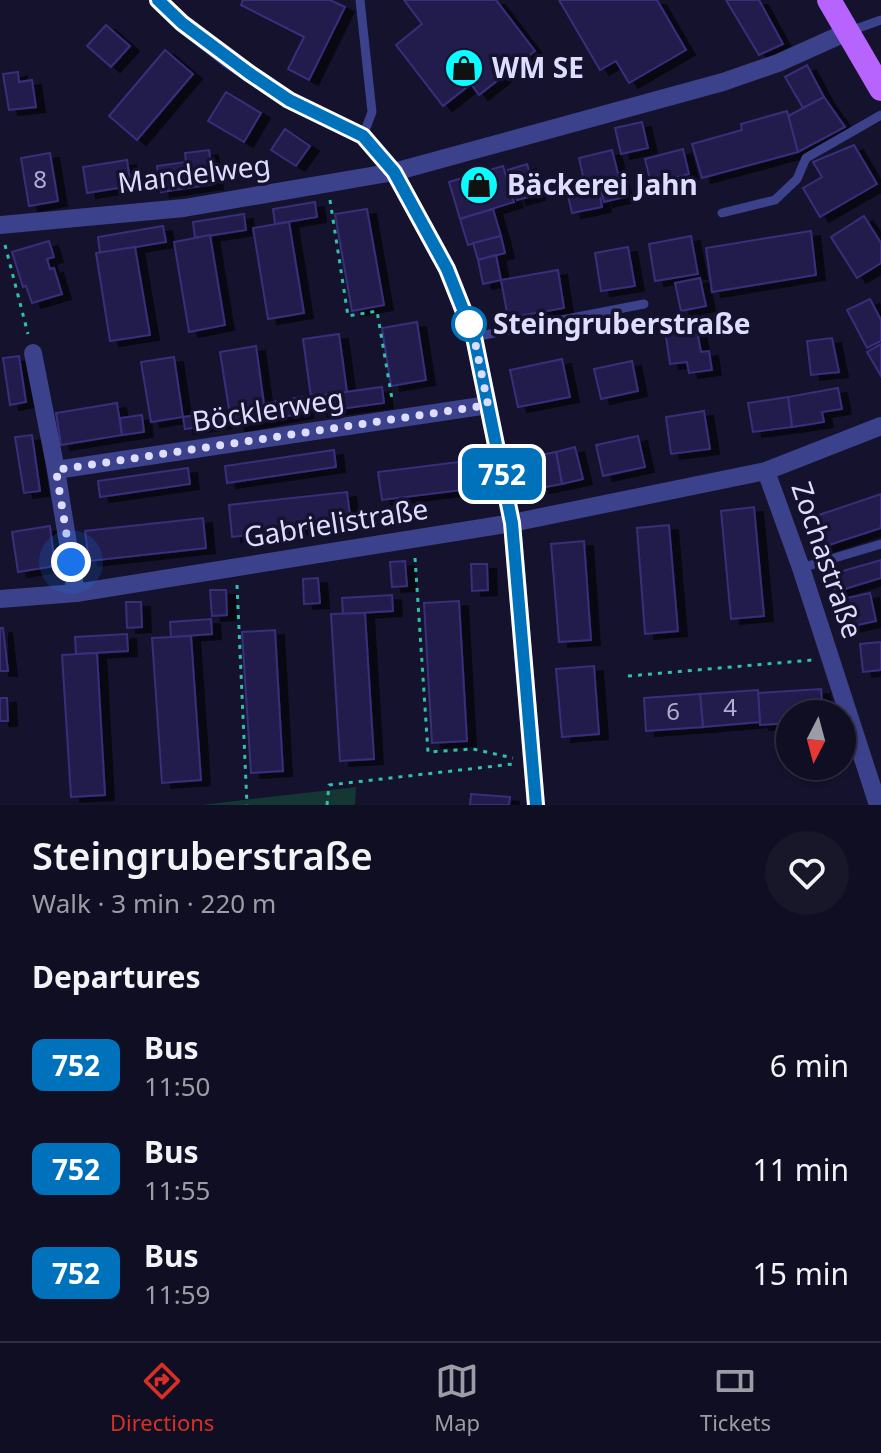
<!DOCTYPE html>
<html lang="en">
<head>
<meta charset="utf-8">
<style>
  body { margin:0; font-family:"Noto Sans",sans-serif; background:#18172a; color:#f1f3f6; height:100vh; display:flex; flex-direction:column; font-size:30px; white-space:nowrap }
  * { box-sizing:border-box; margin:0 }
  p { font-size:26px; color:#9b9ca5 }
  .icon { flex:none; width:44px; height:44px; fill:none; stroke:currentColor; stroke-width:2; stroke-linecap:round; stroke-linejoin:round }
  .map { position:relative; height:805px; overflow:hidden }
  .sheet { display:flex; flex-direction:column; background:#0f0e22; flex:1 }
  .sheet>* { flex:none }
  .badge { padding:0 16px; border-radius:12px; font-size:28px; line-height:52px }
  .needle { width:52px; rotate:186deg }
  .buttons { position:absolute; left:776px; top:700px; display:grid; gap:16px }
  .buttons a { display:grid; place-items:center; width:80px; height:80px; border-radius:50%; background:#0f0e22; box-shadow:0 2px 6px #0004,0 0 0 2px #2f2e40; font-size:40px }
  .you { position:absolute; width:40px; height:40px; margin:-20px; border:6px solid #fff; border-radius:50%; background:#1a73e8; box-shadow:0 0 0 12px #1a73e833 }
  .map>.badge { position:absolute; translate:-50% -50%; box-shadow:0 0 0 4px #fff }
  h2 { padding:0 32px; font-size:30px; line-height:72px }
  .round { display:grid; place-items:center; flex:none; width:84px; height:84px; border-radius:42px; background:#18172a }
  .overview { display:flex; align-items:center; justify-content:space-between; height:136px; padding:0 32px }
  h1 { font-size:38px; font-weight:600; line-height:60px }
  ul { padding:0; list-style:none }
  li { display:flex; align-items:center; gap:24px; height:104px; padding:0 32px }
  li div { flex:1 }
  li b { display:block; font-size:30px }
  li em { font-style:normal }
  li .badge { min-width:88px; font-weight:700; text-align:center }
  .dock { display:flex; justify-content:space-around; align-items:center; height:112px; border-top:2px solid #2f2e40; background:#0f0e22; font-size:22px; color:#9b9ca5 }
  .dock a { display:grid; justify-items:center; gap:4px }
  .dock .on { color:#d93025 }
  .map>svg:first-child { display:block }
  .green { fill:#143733 }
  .building { fill:#231d4e; stroke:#372f7a; stroke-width:2; filter:url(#shadow) }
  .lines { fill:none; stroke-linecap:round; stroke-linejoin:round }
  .path { stroke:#30c0ab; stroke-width:3; stroke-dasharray:4 6; stroke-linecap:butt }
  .lane { stroke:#3c418c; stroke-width:9 }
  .street { stroke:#3c418c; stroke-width:18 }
  .primary { stroke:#b764ff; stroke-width:24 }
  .line-casing { stroke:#fff; stroke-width:18 }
  .line { stroke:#0072bc; stroke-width:12 }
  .walk { stroke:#deddff; stroke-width:8; stroke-dasharray:0 14.4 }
  .stop-dot { fill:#fff; stroke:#0072bc; stroke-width:4 }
  .labels { text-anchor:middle; stroke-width:7; stroke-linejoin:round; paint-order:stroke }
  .number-label { font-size:24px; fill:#afadd3 }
  .poi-label { font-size:28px; font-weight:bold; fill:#deddff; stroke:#14122d; text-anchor:start }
  .street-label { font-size:28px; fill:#deddff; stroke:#14122d }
  .stop-label { font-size:28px; font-weight:bold; fill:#deddff; stroke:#14122d; text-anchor:start }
</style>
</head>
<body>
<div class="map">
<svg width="881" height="805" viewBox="0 0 881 805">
  <defs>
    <filter id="shadow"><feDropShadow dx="9" dy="5" stdDeviation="0" flood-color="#0009"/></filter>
  </defs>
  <rect width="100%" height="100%" fill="#14122d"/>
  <path class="green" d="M356 787 355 805H201Z"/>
  <g class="building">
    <path d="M243 0H330L345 7 309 80 288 69 304 37 241 5Z"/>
    <path d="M404 0H496L535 51 479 95 471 84 443 106 396 45 422 24Z"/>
    <path d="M559 0H657L686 50 629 83 616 61 600 70Z"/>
    <path d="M726 0H759L783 44 759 55Z"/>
    <path d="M106 25 130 46 111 67 87 46Z"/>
    <path d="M165 50 193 74 137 140 109 116Z"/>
    <path d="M807 65 824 97 803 108 785 77Z"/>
    <path d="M18 72 19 82 32 80 36 107 9 110 3 74Z"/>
    <path d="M226 92 261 113 244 142 208 121Z"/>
    <path d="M824 97 845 127 798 152 788 116Z"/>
    <path d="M787 111 798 152 702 178 692 144 742 130 741 124Z"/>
    <path d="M642 122 648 148 621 154 615 128Z"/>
    <path d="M285 129 310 146 296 166 271 150Z"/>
    <path d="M854 145 877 184 820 217 803 188 822 177 813 162Z"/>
    <path d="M683 149 689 174 651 184 645 159Z"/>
    <path d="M209 150 214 184 161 192 157 166 186 162 185 153Z"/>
    <path d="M612 150 624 197 604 202 598 177 584 181 579 158Z"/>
    <path d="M50 153 58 201 29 206 21 158Z"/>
    <path d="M127 160 131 186 87 193 83 167Z"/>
    <path d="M527 164 536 195 517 200 508 170Z"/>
    <path d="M503 166 514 202 460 219 449 182Z"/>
    <path d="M598 185 602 207 572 213 567 191Z"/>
    <path d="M315 202 317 217 275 224 273 209Z"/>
    <path d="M367 209 384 305 352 311 335 214Z"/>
    <path d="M493 209 501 236 468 245 460 219Z"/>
    <path d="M244 214 246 230 195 238 193 222Z"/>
    <path d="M864 216 881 243V263L857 278 831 237Z"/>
    <path d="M289 222 304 313 268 319 253 228Z"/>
    <path d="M163 226 166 242 100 253 98 237Z"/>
    <path d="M811 231 816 275 712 292 706 248Z"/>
    <path d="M210 235 225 325 189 332 174 242Z"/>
    <path d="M501 236 505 253 478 260 473 243Z"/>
    <path d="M691 236 698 274 655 281 649 244Z"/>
    <path d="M49 241 54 257 47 259 50 269 54 268 62 294 32 303 26 286 23 287 12 252Z"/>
    <path d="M135 247 150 335 110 341 96 253Z"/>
    <path d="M628 247 635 286 601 291 595 253Z"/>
    <path d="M496 255 501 280 483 284 478 260Z"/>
    <path d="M558 270 564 308 508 318 501 280Z"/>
    <path d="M700 278 706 306 681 311 675 283Z"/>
    <path d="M870 299 881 320V341L867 348 847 310Z"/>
    <path d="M417 322 426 380 391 386 382 328Z"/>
    <path d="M696 325 701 352 709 351 712 370 689 373 687 362 670 364 665 330Z"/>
    <path d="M339 334 347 392 311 397 303 339Z"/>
    <path d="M832 338 839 372 811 375 807 341Z"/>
    <path d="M881 344V376L867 352Z"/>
    <path d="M256 346 264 404 229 409 220 352Z"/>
    <path d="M19 356 26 402 10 405 3 358Z"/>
    <path d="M174 357 183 417 151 422 141 362Z"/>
    <path d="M562 359 570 397 518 407 510 370Z"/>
    <path d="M632 361 638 391 601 399 594 369Z"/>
    <path d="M382 387 384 403 319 412 316 396Z"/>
    <path d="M838 388 842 409 822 412 824 422 792 427 788 397Z"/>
    <path d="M302 397 304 413 236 426 233 409Z"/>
    <path d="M788 397 792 427 753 432 748 403Z"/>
    <path d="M117 403 122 435 61 445 56 413Z"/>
    <path d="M222 411 224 423 185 429 183 417Z"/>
    <path d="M704 411 710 449 671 454 666 417Z"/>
    <path d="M142 415 144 432 122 435 120 418Z"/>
    <path d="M32 435 40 491 24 493 15 437Z"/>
    <path d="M638 436 645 467 603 476 596 445Z"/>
    <path d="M575 447 583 479 562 484 556 452Z"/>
    <path d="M334 450 336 467 227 483 225 466Z"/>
    <path d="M556 452 562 484 540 488 535 456Z"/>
    <path d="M474 460 478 488 382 500 378 472Z"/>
    <path d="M188 468 190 484 100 497 98 481Z"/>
    <path d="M347 492 351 523 232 537 229 505Z"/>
    <path d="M881 494V528L823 547 813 517Z"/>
    <path d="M754 507 764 616 731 619 721 511Z"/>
    <path d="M203 518 206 548 89 561 85 531Z"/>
    <path d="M669 525 678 631 645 634 637 528Z"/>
    <path d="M50 526 55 566 18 572 12 532Z"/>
    <path d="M584 541 591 640 559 642 551 544Z"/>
    <path d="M881 560V578L835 592 829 575Z"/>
    <path d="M405 561 407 586 392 587 390 562Z"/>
    <path d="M471 564H487L488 590 472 591Z"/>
    <path d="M318 578 320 603 304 604 303 579Z"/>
    <path d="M210 590H226L227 615 212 616Z"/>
    <path d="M870 593 876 621 844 628 838 600Z"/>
    <path d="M392 595 393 611 343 614 342 598Z"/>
    <path d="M459 601 467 741 432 743 424 603Z"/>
    <path d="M126 602H141L142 627 127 628Z"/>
    <path d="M365 613 374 759 340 761 331 614Z"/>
    <path d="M211 619 212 634 171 637 170 622Z"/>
    <path d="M0 628H3L8 671H0Z"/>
    <path d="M275 630 283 771 251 773 242 632Z"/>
    <path d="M127 634 128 651 76 654 75 637Z"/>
    <path d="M191 636 201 780 162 783 152 638Z"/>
    <path d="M881 642V670L863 672 860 644Z"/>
    <path d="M97 653 105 795 71 797 62 655Z"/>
    <path d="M594 666 599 734 562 737 556 669Z"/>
    <path d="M821 689 823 714H790V723L760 725 758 693Z"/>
    <path d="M758 690 760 722 703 727 700 694Z"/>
    <path d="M700 694 703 727 646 731 644 698Z"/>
    <path d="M0 698H7L8 721H0Z"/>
    <path d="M471 794 510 797 509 805H470Z"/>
  </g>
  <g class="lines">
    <g class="path">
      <path d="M330 200 348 316 377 311 392 399"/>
      <path d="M5 245 28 334"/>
      <path d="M415 558 428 752 473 749 513 758"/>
      <path d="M237 585 247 805"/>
      <path d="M628 676 812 660"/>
      <path d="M327 805 329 785 513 764"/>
    </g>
    <g class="lane">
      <path d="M360 0 372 112 363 136"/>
      <path d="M850 31 881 20"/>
      <path d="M722 213 775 200 797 179 806 158 881 115"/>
      <path d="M474 337 644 304"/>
      <path d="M801 568 881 544"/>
    </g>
    <g class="street">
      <path d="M158 0 182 23 228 59 289 100 363 136 394 172 447 269 474 337 512 523 536 805"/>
      <path d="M0 225 184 208 394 172 723 82 778 63 847 32"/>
      <path d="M33 353 56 470"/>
      <path d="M766 471 801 568 878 805"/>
      <path d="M76 593 56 470 488 405"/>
      <path d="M0 599 76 593 512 523 766 471 881 426"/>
    </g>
    <path class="primary" d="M829 0 881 89"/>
  </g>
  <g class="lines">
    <defs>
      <path id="line" d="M158 0 182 23 249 73 289 100 363 136 394 172 447 269 474 337 512 523 536 805"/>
    </defs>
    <use href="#line" class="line-casing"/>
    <use href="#line" class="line"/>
    <path class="walk" d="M71 562 56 470 488 405 474 337 465 314 469 324"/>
  </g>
  <defs>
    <symbol id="shop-disc" viewBox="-11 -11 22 22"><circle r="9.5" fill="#09fcff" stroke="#14122d"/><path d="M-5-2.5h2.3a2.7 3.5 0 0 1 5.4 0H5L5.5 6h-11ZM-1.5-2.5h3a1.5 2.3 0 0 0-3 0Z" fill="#111"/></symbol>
  </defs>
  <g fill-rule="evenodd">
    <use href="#shop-disc" x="442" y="46" width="44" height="44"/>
    <use href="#shop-disc" x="457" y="163" width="44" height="44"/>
  </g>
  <circle class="stop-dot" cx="469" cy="324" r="16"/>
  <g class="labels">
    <g class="number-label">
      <text x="40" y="188">8</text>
      <text x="730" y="716">4</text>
      <text x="673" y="720">6</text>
    </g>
    <g class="poi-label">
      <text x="492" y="78">WM SE</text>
      <text x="507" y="195">Bäckerei Jahn</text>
    </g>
    <g class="street-label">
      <text transform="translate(194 174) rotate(-7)" y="10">Mandelweg</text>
      <text transform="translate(268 410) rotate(-9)" y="10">Böcklerweg</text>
      <text transform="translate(336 523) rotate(-9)" y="10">Gabrielistraße</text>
      <text transform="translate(827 560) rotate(71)" y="10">Zochastraße</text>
    </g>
    <g class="stop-label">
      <text x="493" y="334">Steingruberstraße</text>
    </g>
  </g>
</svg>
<div class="buttons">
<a><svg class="needle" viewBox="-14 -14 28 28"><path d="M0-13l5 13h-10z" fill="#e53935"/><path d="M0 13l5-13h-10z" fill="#9b9ca5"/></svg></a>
</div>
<div class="you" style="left:71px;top:562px"></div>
<b class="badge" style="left:502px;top:474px;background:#0072bc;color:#fff">752</b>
</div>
<section class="sheet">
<div class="overview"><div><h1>Steingruberstraße</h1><p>Walk · 3 min · 220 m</p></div><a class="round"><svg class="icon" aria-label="heart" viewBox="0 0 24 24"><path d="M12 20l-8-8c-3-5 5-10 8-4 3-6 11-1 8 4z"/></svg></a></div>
<h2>Departures</h2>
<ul>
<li><span class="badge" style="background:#0072bc;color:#fff">752</span><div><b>Bus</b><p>11:50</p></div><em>6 min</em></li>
<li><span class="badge" style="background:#0072bc;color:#fff">752</span><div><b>Bus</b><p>11:55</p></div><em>11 min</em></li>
<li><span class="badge" style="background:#0072bc;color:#fff">752</span><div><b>Bus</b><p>11:59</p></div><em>15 min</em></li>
</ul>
</section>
<nav class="dock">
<a class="on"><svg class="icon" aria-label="directions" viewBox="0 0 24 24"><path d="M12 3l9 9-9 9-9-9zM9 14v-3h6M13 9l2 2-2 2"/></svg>Directions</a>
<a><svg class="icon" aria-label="map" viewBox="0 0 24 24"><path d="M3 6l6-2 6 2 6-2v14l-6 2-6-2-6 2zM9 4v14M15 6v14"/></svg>Map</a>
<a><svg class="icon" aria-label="tickets" viewBox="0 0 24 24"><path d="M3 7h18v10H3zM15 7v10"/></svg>Tickets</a>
</nav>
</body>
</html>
